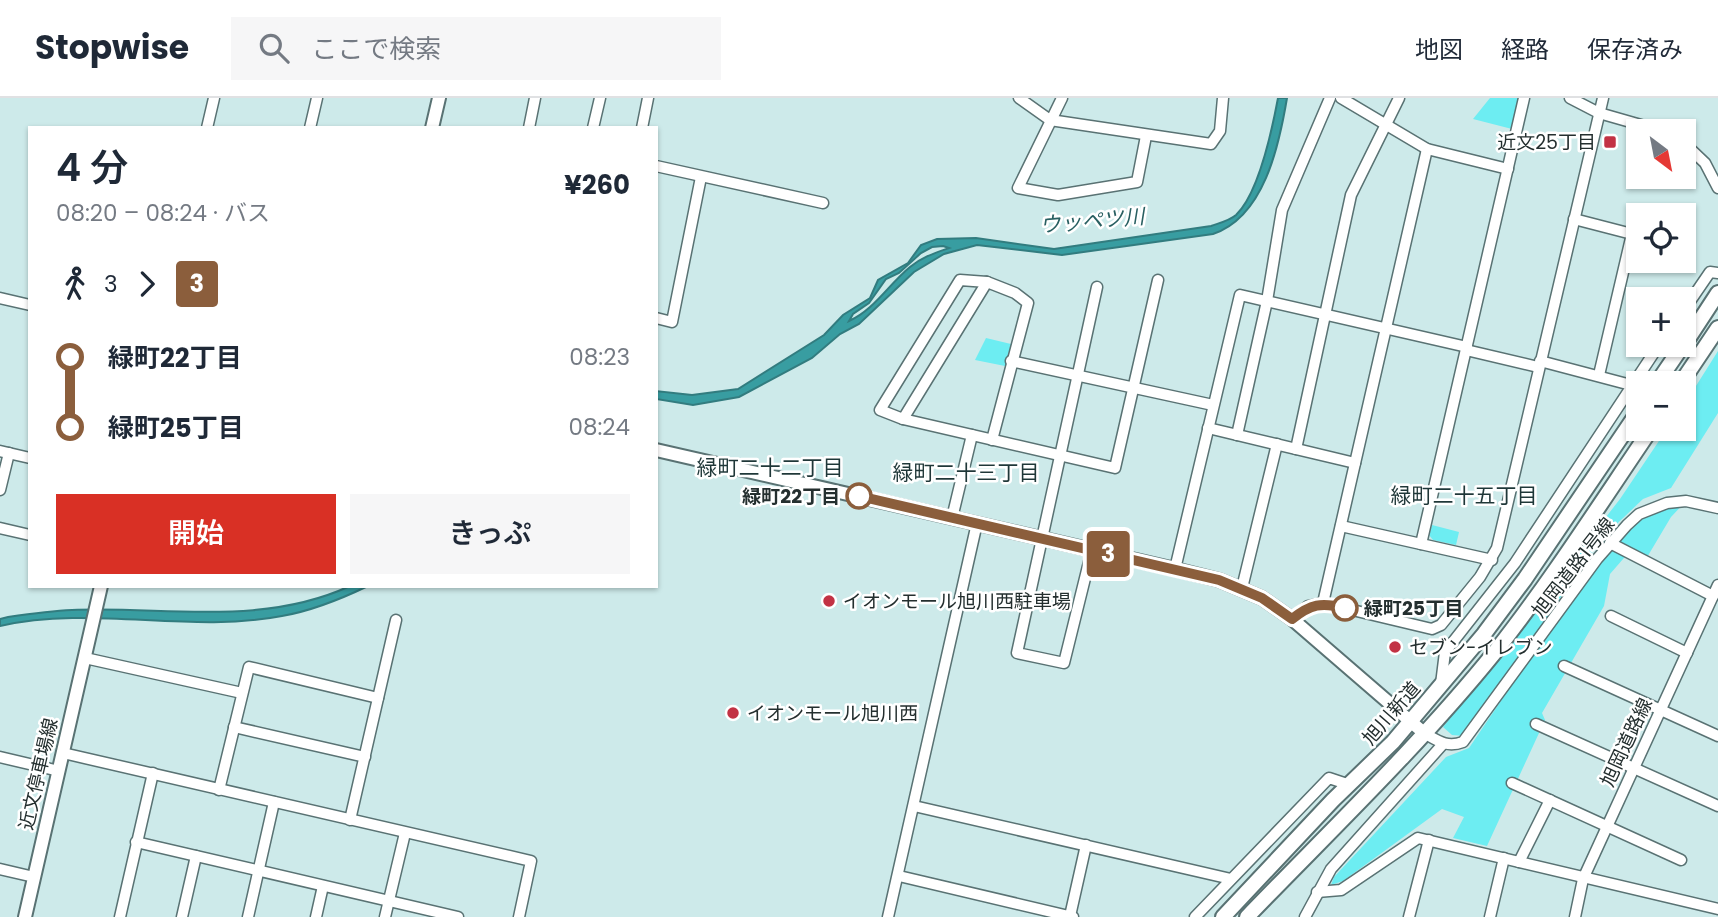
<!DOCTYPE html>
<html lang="ja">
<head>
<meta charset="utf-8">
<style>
  body { margin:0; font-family:Poppins,"Noto Sans JP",sans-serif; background:#f6f6f7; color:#1f2937; height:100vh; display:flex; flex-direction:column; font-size:26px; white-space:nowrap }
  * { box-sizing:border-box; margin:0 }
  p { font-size:23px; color:#747a83 }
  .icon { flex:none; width:38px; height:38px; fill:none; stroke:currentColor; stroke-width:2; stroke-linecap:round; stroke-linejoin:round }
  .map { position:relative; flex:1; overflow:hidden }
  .details { position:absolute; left:28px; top:28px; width:630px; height:462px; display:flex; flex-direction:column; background:#fff; border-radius:0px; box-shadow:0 2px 5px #0004 }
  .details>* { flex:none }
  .badge { padding:0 14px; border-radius:5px; font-size:24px; line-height:46px }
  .needle { width:46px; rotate:148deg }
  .controls { position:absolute; left:1626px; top:21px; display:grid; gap:14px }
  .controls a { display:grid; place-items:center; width:70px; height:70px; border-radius:0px; background:#fff; box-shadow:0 2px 5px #0004; font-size:35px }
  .map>.badge { position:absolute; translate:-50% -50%; box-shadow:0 0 0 4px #fff }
  .legs { display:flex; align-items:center; gap:10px; height:77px; padding:0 28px; font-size:23px }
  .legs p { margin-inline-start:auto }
  .headline { display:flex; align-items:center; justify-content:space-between; height:119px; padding:0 28px }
  h1 { font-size:38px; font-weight:600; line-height:52px }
  .button { display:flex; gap:14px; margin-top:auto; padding:14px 28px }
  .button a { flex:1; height:80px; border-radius:0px; background:#d93025; color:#fff; font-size:28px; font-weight:600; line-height:80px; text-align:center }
  .button a+a { background:#f6f6f7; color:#1f2937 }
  ul { padding:0 28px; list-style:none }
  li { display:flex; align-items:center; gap:24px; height:70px; font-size:26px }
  li i { display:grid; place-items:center; width:10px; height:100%; margin:0 9px; background:currentColor }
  li i::after { content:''; width:18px; height:18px; margin:-9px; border:5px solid; border-radius:50%; background:#fff }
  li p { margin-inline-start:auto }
  li:first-child i { background:linear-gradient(#0000 50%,currentColor 0) }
  li:last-child i { background:linear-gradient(currentColor 50%,#0000 0) }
  header { display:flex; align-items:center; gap:42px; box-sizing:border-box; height:98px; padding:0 35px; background:#fff; border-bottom:2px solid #e0e1e3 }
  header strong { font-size:33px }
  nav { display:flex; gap:38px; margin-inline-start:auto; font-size:24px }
  .search { width:490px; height:63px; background:#f6f6f7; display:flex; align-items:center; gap:18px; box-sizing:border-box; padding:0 24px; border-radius:0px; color:#747a83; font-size:26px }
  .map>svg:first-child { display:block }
  .green { fill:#6dedf2 }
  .water { fill:#389da1; stroke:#327c7f; stroke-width:2; fill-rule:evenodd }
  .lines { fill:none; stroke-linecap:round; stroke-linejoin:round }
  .minor-casing { stroke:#597273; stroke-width:13 }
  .major-casing { stroke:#597273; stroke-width:16 }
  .highway-casing { stroke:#597273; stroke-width:18 }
  .minor { stroke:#fff; stroke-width:10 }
  .major { stroke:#fff; stroke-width:12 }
  .highway { stroke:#fff; stroke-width:14 }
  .line-1-casing { stroke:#fff; stroke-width:16 }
  .line-1 { stroke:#8b5e3c; stroke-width:10 }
  .poi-dot { fill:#c23244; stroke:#fff; stroke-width:2.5 }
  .stop-1-dot { fill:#fff; stroke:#8b5e3c; stroke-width:3.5 }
  .labels { text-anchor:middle; stroke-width:5; stroke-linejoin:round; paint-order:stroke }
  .poi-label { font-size:19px; fill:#242f2f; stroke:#fff; text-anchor:start }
  .stop-label { font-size:19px; font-weight:bold; fill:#242f2f; stroke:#fff; text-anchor:end }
  .street-label { font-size:19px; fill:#242f2f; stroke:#fff }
  .water-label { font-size:21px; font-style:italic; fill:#285f61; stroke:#fff }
  .neighbourhood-label { font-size:21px; fill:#1f3738; stroke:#fff }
</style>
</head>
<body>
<header>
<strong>Stopwise</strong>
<div class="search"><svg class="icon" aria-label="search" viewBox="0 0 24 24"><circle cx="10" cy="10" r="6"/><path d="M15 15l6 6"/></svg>ここで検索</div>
<nav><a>地図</a><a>経路</a><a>保存済み</a></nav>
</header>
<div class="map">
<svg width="1718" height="819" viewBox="0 0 1718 819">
  <rect width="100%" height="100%" fill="#cdeaea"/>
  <g class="green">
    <path d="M1490 0H1518L1512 31 1473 21Z"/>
    <path d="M986 240 1011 246 1005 268 975 262Z"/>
    <path d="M1718 253V315L1671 390 1643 401 1601 441 1464 638 1452 637 1443 629 1620 401 1667 331H1684V307Z"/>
    <path d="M1686 403 1671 419 1646 461 1630 453 1610 476 1604 508 1542 615 1545 622 1487 748 1453 740 1464 719 1442 711 1343 783 1331 787 1334 779 1446 659 1469 650 1597 461 1639 416Z"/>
    <path d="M1432 427 1459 434 1456 447 1433 442 1429 437Z"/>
  </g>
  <g class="water">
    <path d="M1278 0H1287C1279 48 1264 119 1213 136L1062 157 977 147 944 156 914 174 859 226 840 236 812 260 739 299 693 307 656 301V293L692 297 738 291 824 237 843 217 870 200 878 182 908 165 921 147 937 141 976 140 1054 151 1211 128C1219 125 1229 123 1236 117 1259 95 1272 32 1278 0ZM943 148 949 150C935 155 922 159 910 169 889 186 874 212 849 223L853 216 869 205 886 181 899 175 921 155 932 149Z"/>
    <path d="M350 488H368C341 501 311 513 282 518 189 536 93 507 0 528V521L8 519C29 516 51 513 72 512 166 508 261 529 350 488Z"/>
  </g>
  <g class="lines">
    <defs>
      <g id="minor">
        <path d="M1019 0 1050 22 1211 46 1220 33 1223 0"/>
        <path d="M1062 0 1018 90 1058 97 1137 84 1146 38"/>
        <path d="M1341 0 1427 51 1508 71"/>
        <path d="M1570 0 1599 15 1662 33"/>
        <path d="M207 30 214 0"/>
        <path d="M310 30 317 0"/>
        <path d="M529 30 535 0"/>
        <path d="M593 30 600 0"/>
        <path d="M642 30 648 0"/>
        <path d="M1684 45 1705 65 1718 90"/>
        <path d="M656 68 823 105"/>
        <path d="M1574 121 1632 136 1599 277"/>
        <path d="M987 184 960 182 880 312 903 321 1115 370 1158 182"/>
        <path d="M0 200 30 207"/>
        <path d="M1684 212 1710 174 1718 175"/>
        <path d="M656 220 672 224 701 79"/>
        <path d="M1466 252 1538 269"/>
        <path d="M1011 263 1213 307"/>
        <path d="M1540 263 1631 287"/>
        <path d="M903 321 987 184 1015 195 1028 205 992 342"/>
        <path d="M1208 330 1355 365"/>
        <path d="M1237 337 1267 203 1282 112 1330 0"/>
        <path d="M1296 351 1351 97 1399 0"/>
        <path d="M0 353 30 360"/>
        <path d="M0 392 9 355"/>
        <path d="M952 420 972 337"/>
        <path d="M1341 428 1492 462"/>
        <path d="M0 430 30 437"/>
        <path d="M1610 445 1713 498"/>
        <path d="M1421 446 1524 0"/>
        <path d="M1092 452 1064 565 1017 555 1097 189"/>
        <path d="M1175 471 1240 197 1467 249"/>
        <path d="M1242 490 1277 346"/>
        <path d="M1323 505 1427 51"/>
        <path d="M1611 518 1687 555"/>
        <path d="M1292 521 1308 508 1323 505 1432 531 1441 527 1480 479 1497 450 1603 0"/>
        <path d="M85 560 242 595"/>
        <path d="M1564 568 1718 638"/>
        <path d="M1441 586 1445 554 1515 465 1659 247"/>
        <path d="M1536 626 1718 708"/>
        <path d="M234 629 365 659"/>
        <path d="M1424 635C1438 643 1447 650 1463 644L1597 461 1627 427 1639 416 1667 405 1686 403 1718 410"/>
        <path d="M63 655 531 763 519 819"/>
        <path d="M0 659 59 673"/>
        <path d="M1512 685 1681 762"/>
        <path d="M219 692 249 569 378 600"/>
        <path d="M914 708 1231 781"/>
        <path d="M350 722 396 522"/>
        <path d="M136 744 458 819"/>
        <path d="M1519 764 1550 702"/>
        <path d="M0 771 34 779"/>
        <path d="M899 778 1073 819"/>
        <path d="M1317 794 1341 792 1418 740 1718 811"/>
        <path d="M1070 818 1086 747"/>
        <path d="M120 819 153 675"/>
        <path d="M182 819 196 758"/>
        <path d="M248 819 274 704"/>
        <path d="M316 819 323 788"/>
        <path d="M385 819 405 735"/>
        <path d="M888 819 977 425"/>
        <path d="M1195 819 1329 680 1350 687"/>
        <path d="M1305 819 1331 771 1443 646"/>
        <path d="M1409 819 1429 742"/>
        <path d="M1490 819 1504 760"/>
        <path d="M1575 819 1583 781 1718 487"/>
      </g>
      <g id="major">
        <path d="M432 30 439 0"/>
        <path d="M656 352 1175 471 1219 482 1262 500 1292 521 1424 635"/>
        <path d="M25 819 101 488"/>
      </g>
      <g id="highway">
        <path d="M1684 247 1718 195"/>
        <path d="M1657 285 1683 247"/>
        <path d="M1681 285 1718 230"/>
        <path d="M1223 819 1333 702 1393 644 1484 536 1525 481 1638 314"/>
        <path d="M1247 819C1331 732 1419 648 1495 554 1551 483 1600 406 1651 331"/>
      </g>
    </defs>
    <use href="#minor" class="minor-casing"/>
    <use href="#major" class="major-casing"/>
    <use href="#highway" class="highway-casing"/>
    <use href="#minor" class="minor"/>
    <use href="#major" class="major"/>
    <use href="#highway" class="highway"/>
  </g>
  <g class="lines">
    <defs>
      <path id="line-1" d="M859 398 1219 482 1262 500 1292 521C1311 506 1321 504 1345 510"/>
    </defs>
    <use href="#line-1" class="line-1-casing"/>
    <use href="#line-1" class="line-1"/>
  </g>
  <g class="poi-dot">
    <rect x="1603" y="37" width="14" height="14" rx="3.5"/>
    <circle cx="829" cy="503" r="7"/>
    <circle cx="1395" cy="549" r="7"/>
    <circle cx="733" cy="615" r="7"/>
  </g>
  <g class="stop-1-dot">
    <circle cx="859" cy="398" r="12"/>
    <circle cx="1345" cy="510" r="12"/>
  </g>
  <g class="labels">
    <g class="poi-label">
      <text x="1596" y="51" text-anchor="end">近文25丁目</text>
      <text x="843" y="510">イオンモール旭川西駐車場</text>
      <text x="1409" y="556">セブン-イレブン</text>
      <text x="747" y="622">イオンモール旭川西</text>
    </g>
    <g class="stop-label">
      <text x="840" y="405">緑町22丁目</text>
      <text x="1364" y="517" text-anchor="start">緑町25丁目</text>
    </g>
    <g class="street-label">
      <text transform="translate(1573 469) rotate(-52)" y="7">旭岡道路1号線</text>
      <text transform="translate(1391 615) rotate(-49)" y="7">旭川新道</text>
      <text transform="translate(1626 644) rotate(-65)" y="7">旭岡道路線</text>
      <text transform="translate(38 676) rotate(-77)" y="7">近文停車場線</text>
    </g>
    <g class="water-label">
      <text transform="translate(1092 123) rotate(-5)" y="7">ウッペツ川</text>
    </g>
    <g class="neighbourhood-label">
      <text x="770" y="377">緑町二十二丁目</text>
      <text x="966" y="382">緑町二十三丁目</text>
      <text x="1464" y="405">緑町二十五丁目</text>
    </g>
  </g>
</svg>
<div class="controls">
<a><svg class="needle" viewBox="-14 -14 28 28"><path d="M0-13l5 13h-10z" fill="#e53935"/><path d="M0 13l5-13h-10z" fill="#747a83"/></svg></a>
<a><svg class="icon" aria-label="locate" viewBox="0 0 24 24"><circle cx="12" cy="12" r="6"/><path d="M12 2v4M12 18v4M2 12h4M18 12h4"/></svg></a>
<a>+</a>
<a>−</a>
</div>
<b class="badge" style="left:1108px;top:456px;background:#8b5e3c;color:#fff">3</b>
<section class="details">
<div class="headline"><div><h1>4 分</h1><p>08:20 – 08:24 · バス</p></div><b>¥260</b></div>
<div class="legs"><svg class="icon" aria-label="walk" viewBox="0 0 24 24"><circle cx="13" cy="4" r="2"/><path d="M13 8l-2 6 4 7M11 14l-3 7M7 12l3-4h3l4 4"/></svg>3<svg class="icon" aria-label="forward" viewBox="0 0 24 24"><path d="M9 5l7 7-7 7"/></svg><b class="badge" style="background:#8b5e3c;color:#fff">3</b></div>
<ul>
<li><i style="color:#8b5e3c"></i><b>緑町22丁目</b><p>08:23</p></li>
<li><i style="color:#8b5e3c"></i><b>緑町25丁目</b><p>08:24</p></li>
</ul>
<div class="button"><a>開始</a><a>きっぷ</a></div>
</section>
</div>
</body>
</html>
